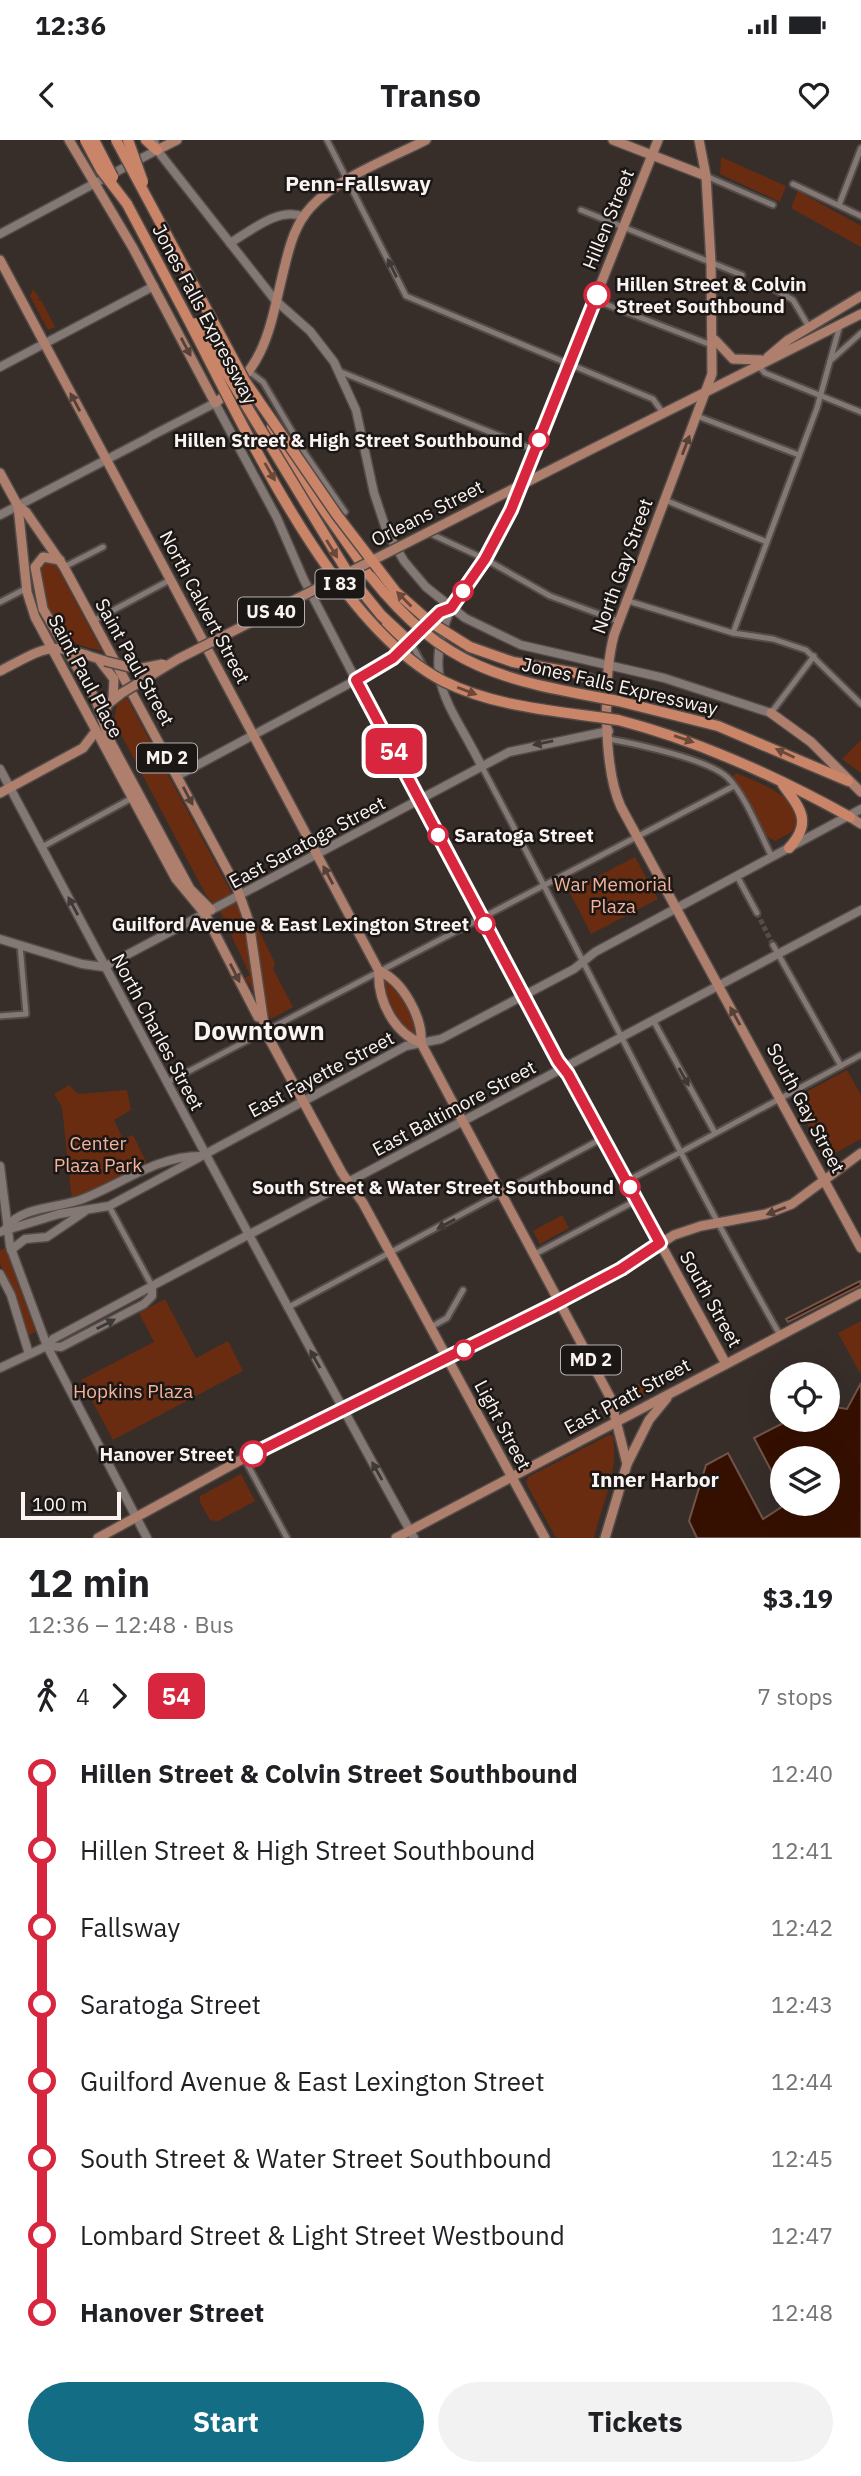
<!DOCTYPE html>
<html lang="en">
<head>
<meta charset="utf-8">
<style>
  body { margin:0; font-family:"IBM Plex Sans",sans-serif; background:#f2f2f2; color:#202124; height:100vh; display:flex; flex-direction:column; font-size:26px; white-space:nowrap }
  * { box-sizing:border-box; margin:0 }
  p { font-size:23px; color:#757577 }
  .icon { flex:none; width:38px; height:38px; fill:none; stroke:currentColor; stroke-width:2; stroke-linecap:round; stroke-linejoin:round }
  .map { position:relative; height:1398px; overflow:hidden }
  .sheet { display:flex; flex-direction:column; background:#fff; flex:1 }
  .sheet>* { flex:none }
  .badge { padding:0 14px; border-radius:10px; font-size:24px; line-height:46px }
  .fabs { position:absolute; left:770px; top:1222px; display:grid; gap:14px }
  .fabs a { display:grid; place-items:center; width:70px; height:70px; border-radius:50%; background:#fff; box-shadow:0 7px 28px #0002; font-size:35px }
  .scale { position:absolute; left:21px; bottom:18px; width:100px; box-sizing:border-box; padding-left:7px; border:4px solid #faf3f1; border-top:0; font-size:19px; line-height:24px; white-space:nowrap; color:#faf3f1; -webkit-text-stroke:5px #1b1715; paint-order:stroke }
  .map>.badge { position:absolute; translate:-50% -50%; box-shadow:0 0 0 4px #fff }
  .legs { display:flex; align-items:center; gap:10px; height:77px; padding:0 28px; font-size:23px }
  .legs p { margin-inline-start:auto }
  .summary { display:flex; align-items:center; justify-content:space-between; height:119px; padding:0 28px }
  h1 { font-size:38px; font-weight:700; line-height:52px }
  .button { display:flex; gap:14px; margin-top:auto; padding:14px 28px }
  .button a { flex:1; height:80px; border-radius:42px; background:#136d84; color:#fff; font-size:28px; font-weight:700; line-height:80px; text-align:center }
  .button a+a { background:#f2f2f2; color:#202124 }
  ul { padding:0 28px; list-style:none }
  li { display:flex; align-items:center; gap:24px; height:77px; font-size:26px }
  li i { display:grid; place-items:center; width:10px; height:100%; margin:0 9px; background:currentColor }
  li i::after { content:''; width:18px; height:18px; margin:-9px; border:5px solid; border-radius:50%; background:#fff }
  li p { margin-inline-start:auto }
  li:first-child i { background:linear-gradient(#0000 50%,currentColor 0) }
  li:last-child i { background:linear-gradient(currentColor 50%,#0000 0) }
  .status { display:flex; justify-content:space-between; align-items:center; height:49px; padding:0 35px; background:#fff; direction:ltr }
  .status svg { height:19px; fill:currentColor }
  header { display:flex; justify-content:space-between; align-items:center; height:91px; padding:0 28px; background:#fff; font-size:32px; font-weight:700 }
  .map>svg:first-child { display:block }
  .green { fill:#692c10 }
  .water { fill:#351001; stroke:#705449; stroke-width:2 }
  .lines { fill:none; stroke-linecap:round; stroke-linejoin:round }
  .street-tunnel { stroke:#544c48; stroke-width:5; stroke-dasharray:5 2.5; stroke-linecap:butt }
  .street-casing { stroke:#534b48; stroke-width:9 }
  .secondary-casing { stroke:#534b48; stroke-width:11 }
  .primary-casing { stroke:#534b48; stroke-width:12 }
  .highway-casing { stroke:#534b48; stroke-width:13 }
  .street { stroke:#837874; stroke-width:5 }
  .secondary { stroke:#837874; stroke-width:8 }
  .primary { stroke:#ae7f6d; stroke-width:9 }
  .highway { stroke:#ca8468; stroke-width:10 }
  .primary-bridge-casing { stroke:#534b48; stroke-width:12; stroke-linecap:butt }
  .highway-bridge-casing { stroke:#534b48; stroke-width:13; stroke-linecap:butt }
  .primary-bridge { stroke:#ae7f6d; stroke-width:9 }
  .highway-bridge { stroke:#ca8468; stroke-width:10 }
  .oneway { fill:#3f3936 }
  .oneway2 { fill:#564138 }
  .oneway3 { fill:#6a483a }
  .line-1-casing { stroke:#fff; stroke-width:16 }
  .line-1 { stroke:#d7263d; stroke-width:10 }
  .stop-1-dot { fill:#fff; stroke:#d7263d; stroke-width:3.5 }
  .labels { text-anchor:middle; stroke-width:5; stroke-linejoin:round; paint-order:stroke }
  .shield { fill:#1b1715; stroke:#b7b1af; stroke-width:2 }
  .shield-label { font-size:18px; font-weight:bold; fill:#faf3f1 }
  .street-label { font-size:19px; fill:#faf3f1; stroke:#1b1715 }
  .stop-label { font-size:19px; font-weight:bold; fill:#faf3f1; stroke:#1b1715; text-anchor:end }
  .park-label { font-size:19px; fill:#f3b299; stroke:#1b1715 }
  .neighbourhood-label { font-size:21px; font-weight:bold; fill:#faf3f1; stroke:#1b1715 }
  .district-label { font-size:26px; font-weight:bold; fill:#faf3f1; stroke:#1b1715 }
</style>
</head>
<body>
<div class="status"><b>12:36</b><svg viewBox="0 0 49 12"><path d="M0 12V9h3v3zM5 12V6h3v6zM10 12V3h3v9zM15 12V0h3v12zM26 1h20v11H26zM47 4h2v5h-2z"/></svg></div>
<header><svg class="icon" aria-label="back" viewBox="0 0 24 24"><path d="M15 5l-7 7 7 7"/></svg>Transo<svg class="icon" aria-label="heart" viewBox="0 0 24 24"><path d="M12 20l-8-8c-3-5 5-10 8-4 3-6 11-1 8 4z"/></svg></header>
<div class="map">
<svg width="861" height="1398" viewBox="0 0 861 1398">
  <rect width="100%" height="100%" fill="#372e2a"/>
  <g class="green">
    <path d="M721 17 786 46 780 62 720 34Z"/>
    <path d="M798 51 861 86V107L791 68Z"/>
    <path d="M33 149 40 158 36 160H41L55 187 48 190 30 156Z"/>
    <path d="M51 421 56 425 102 511C93 508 82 507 74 502 51 489 42 452 39 427Z"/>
    <path d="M127 558 239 767 256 785 275 823 273 829 293 867 271 879 245 838 250 835 221 773 206 755 114 581 117 564Z"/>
    <path d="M861 600V633L842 619Z"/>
    <path d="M736 633C758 643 811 659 792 692L775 701 766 696 733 636Z"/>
    <path d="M635 717 658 759 591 794 569 751Z"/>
    <path d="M382 837C396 845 420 880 416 896L406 895 385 854Z"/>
    <path d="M847 930 861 955V999L826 1018 793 959Z"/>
    <path d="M69 945 78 954 127 950 131 970 114 980 123 999 133 995 147 1024 72 1060 62 967 54 954Z"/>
    <path d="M562 1075 569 1088 540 1104 533 1091Z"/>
    <path d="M5 1108 36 1192 26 1196 13 1149 0 1124V1110Z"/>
    <path d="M165 1159 196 1218 228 1201 243 1231 113 1300 81 1240 154 1202 139 1173Z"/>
    <path d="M861 1181V1232L860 1233 838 1193Z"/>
    <path d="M682 1222 687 1232 639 1257 633 1247 652 1237 656 1243 670 1235 668 1229Z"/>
    <path d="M609 1295 613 1296C619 1334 602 1362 594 1398H556L526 1343 528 1337Z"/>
    <path d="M241 1334 255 1361 218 1381 210 1380 200 1362V1356Z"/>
  </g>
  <g class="water">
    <path d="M860 1141 861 1145 788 1182 786 1179Z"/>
    <path d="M861 1243V1398H697L689 1381 706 1325 728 1313 763 1379 788 1363H828V1318H782V1351L754 1298 791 1279H828V1266L847 1269Z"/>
  </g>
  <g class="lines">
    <path class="street-tunnel" d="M757 773 773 805"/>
    <defs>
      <g id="street">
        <path d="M327 0 406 156 653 259 663 273"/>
        <path d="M706 36 773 65"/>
        <path d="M793 44 861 76"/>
        <path d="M839 65 861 8"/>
        <path d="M581 70 742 135"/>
        <path d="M767 145 793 160 809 187"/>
        <path d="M595 160 714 206"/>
        <path d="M830 221 861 193"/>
        <path d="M757 224 765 233 861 272"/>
        <path d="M250 232 263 242 306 315 345 372"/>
        <path d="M341 232 535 310"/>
        <path d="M697 276 799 315"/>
        <path d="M665 360 767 402"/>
        <path d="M431 394 485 419 550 456 618 481"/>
        <path d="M64 427 103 407"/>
        <path d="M625 460 733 493 773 499 806 510 861 564"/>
        <path d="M0 462 27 448"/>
        <path d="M93 481 170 440"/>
        <path d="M733 493 817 268 840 185"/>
        <path d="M411 503 423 525"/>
        <path d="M771 573 814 516"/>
        <path d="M609 599C636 604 707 619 727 637 745 654 760 694 772 717"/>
        <path d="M482 627C583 816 674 1009 780 1195"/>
        <path d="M42 707 134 657"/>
        <path d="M737 736 757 773"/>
        <path d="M773 805 841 926"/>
        <path d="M0 876 26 874 20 805"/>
        <path d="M653 880 715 993"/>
        <path d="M168 942 734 646"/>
        <path d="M627 1041 861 915"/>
        <path d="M109 1066 152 1146"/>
        <path d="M535 1114 637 1060"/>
        <path d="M287 1168 603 998"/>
        <path d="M431 1187 447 1178 463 1150"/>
        <path d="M244 1318 287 1398"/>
      </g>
      <g id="secondary">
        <path d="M154 0 157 10 275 160 310 191 334 222 356 270 374 353 387 392 404 421 426 447 465 478 521 505 664 538 771 573"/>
        <path d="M0 94 157 10"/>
        <path d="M230 103C251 91 279 66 304 77"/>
        <path d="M0 227 154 146"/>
        <path d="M151 296 215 263 277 378 304 440 356 540 177 636"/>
        <path d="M0 375 148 298"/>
        <path d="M451 468C420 541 451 564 482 627"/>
        <path d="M0 629C137 886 273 1143 414 1398"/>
        <path d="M0 799 82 824 104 827 509 612 609 591"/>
        <path d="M0 1026 10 1106 47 1206 147 1398"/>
        <path d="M6 1088C20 1067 57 1068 80 1060 121 1045 155 1016 201 1016"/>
        <path d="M0 1092 59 1074 109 1066 406 906 441 899 574 829 595 812 861 669"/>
        <path d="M11 1110 25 1099 47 1097 84 1072"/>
        <path d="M0 1134 11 1155 29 1214"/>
        <path d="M47 1206 61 1207 144 1164 152 1156V1146"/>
        <path d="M0 1228 47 1206 53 1199 152 1146 861 770"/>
      </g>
      <g id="primary">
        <path d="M69 0 133 108 215 263C269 226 270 183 285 125 290 104 296 83 311 67 337 38 391 18 426 0"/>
        <path d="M613 0 706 36"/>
        <path d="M658 0 511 370 485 419 451 468 440 473 393 518 356 540 558 921 568 934 726 1224"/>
        <path d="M699 0 706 36 711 123 712 234 614 495C603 537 603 628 621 667L861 1108"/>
        <path d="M157 10 177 0"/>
        <path d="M0 120 379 831C377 860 394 893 421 903"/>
        <path d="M715 200 733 219 762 220"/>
        <path d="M768 217 788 200 861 156"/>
        <path d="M588 311 861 174"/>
        <path d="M0 333 18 366 26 372 64 427 237 748 249 782 265 891 342 1033 363 1063 545 1398"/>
        <path d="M18 366 27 452 35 477 176 739 205 774 258 877"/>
        <path d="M60 420 43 417 35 427 43 469 96 560 109 599 190 749 211 770"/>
        <path d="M100 521 114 539 113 559"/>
        <path d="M0 531C52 504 48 502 105 521"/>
        <path d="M771 573 811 602 861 652"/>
        <path d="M102 578 108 564 122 553"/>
        <path d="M0 653 83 608 96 591"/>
        <path d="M850 677 861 684"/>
        <path d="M379 831C403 841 423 878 421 903L610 1257 627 1324 605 1398"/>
        <path d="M627 1324 649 1280 667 1258"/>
        <path d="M98 1398 237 1322 553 1165 621 1129 674 1095 701 1086 766 1074 792 1064 861 1013"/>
        <path d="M396 1398 861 1153"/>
      </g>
      <g id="highway">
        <path d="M146 0 157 10"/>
        <path d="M127 64 180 164"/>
        <path d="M272 287 307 346 371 437"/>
        <path d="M351 438 381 475 411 503"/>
        <path d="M387 485C394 496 401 505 393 518"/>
        <path d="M576 533 597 542 608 563"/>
        <path d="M618 561 718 586 848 641"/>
        <path d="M618 580C700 601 776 636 850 677"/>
        <path d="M783 645C800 668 813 682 789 708"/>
      </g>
    </defs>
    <use href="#street" class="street-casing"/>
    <use href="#secondary" class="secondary-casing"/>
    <use href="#primary" class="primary-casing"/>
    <use href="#highway" class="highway-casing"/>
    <use href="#street" class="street"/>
    <use href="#secondary" class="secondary"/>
    <use href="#primary" class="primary"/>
    <use href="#highway" class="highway"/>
    <defs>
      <g id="primary-bridge">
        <path d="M105 521 137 529 163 524"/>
        <path d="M122 553 178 519 588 311"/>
      </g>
      <g id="highway-bridge">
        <path d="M85 0 101 30 127 64"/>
        <path d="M94 0 113 37"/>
        <path d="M116 0 245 241 337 375 396 452 430 482 470 507 513 522 576 533"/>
        <path d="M128 0 143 42"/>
        <path d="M180 164C239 275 331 483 443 541 497 568 559 571 618 580"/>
        <path d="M196 183 351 438"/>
        <path d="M371 437C446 531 505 540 618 561"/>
      </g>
    </defs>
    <use href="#primary-bridge" class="primary-bridge-casing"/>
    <use href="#highway-bridge" class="highway-bridge-casing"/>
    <use href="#primary-bridge" class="primary-bridge"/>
    <use href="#highway-bridge" class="highway-bridge"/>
  </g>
  <defs><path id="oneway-solid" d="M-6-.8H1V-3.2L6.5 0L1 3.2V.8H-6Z" transform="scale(1.75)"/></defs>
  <g class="oneway">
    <use href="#oneway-solid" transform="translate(392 128) rotate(-116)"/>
    <use href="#oneway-solid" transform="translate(543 603) rotate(169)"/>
    <use href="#oneway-solid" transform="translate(73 766) rotate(-118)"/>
    <use href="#oneway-solid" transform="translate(684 937) rotate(61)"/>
    <use href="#oneway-solid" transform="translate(446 1084) rotate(151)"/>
    <use href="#oneway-solid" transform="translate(106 1184) rotate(-27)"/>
    <use href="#oneway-solid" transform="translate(315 1219) rotate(-119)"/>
    <use href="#oneway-solid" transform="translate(377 1331) rotate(-119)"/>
  </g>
  <g class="oneway2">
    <use href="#oneway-solid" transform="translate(186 207) rotate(62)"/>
    <use href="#oneway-solid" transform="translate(75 262) rotate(-118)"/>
    <use href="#oneway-solid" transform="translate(686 305) rotate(-69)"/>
    <use href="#oneway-solid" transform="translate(188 656) rotate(62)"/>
    <use href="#oneway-solid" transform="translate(328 735) rotate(-118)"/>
    <use href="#oneway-solid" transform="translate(235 833) rotate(63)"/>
    <use href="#oneway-solid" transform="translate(735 876) rotate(-119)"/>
    <use href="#oneway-solid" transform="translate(776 1071) rotate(159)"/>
  </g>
  <g class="oneway3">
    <use href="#oneway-solid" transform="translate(270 332) rotate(60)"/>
    <use href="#oneway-solid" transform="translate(332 409) rotate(58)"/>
    <use href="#oneway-solid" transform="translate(404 459) rotate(-135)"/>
    <use href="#oneway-solid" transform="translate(467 551) rotate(21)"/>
    <use href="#oneway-solid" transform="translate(684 599) rotate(19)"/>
    <use href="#oneway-solid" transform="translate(785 613) rotate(-155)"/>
  </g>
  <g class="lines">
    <defs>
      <path id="line-1" d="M253 1314 553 1165 621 1129 660 1103 568 934 558 921 356 540 393 518 440 472 451 468 485 419 511 370 597 155"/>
    </defs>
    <use href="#line-1" class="line-1-casing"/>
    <use href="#line-1" class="line-1"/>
  </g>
  <g class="stop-1-dot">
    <circle cx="597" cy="155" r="12"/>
    <circle cx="539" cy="300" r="9"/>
    <circle cx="463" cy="451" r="9"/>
    <circle cx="438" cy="695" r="9"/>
    <circle cx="485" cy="784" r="9"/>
    <circle cx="630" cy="1047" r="9"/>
    <circle cx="464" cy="1210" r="9"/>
    <circle cx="253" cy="1314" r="12"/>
  </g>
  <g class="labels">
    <g class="shield">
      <rect x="315.5" y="429.5" width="49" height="29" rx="5"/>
      <rect x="238" y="457.5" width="66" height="29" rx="5"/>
      <rect x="137" y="603.5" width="60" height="29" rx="5"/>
      <rect x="561" y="1205.5" width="60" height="29" rx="5"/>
    </g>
    <g class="shield-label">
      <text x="340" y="450">I 83</text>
      <text x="271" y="478">US 40</text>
      <text x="167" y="624">MD 2</text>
      <text x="591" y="1226">MD 2</text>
    </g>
    <g class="street-label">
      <text transform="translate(608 79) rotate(-68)" y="7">Hillen Street</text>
      <text transform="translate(205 174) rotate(62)" y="7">Jones Falls Expressway</text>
      <text transform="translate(427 373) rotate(-27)" y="7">Orleans Street</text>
      <text transform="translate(622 426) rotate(-70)" y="7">North Gay Street</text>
      <text transform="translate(205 467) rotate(62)" y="7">North Calvert Street</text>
      <text transform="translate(135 522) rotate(61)" y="7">Saint Paul Street</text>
      <text transform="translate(86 536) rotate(62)" y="7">Saint Paul Place</text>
      <text transform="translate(620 546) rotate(13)" y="7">Jones Falls Expressway</text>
      <text transform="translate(307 702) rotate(-28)" y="7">East Saratoga Street</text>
      <text transform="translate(158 892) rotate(62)" y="7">North Charles Street</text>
      <text transform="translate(321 934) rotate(-28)" y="7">East Fayette Street</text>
      <text transform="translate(454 968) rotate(-28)" y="7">East Baltimore Street</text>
      <text transform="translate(806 968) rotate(62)" y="7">South Gay Street</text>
      <text transform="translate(711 1159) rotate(61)" y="7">South Street</text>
      <text transform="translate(627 1256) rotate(-28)" y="7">East Pratt Street</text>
      <text transform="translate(503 1285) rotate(62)" y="7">Light Street</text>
    </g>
    <g class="stop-label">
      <text x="616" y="151" text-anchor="start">Hillen Street &amp; Colvin<tspan x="616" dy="22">Street Southbound</tspan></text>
      <text x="523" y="307">Hillen Street &amp; High Street Southbound</text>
      <text x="454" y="702" text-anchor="start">Saratoga Street</text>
      <text x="469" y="791">Guilford Avenue &amp; East Lexington Street</text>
      <text x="614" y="1054">South Street &amp; Water Street Southbound</text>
      <text x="234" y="1321">Hanover Street</text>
    </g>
    <g class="park-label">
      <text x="613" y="751">War Memorial<tspan x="613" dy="22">Plaza</tspan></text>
      <text x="98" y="1010">Center<tspan x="98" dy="22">Plaza Park</tspan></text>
      <text x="133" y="1258">Hopkins Plaza</text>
    </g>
    <g class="neighbourhood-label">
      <text x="358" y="51">Penn-Fallsway</text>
      <text x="655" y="1347">Inner Harbor</text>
    </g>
    <g class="district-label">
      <text x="259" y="900">Downtown</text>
    </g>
  </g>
</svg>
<div class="fabs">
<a><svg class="icon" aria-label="locate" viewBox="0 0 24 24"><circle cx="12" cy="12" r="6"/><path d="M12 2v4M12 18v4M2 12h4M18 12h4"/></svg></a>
<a><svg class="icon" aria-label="layers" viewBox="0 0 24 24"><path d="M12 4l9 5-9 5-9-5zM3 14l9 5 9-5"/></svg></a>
</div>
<div class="scale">100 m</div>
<b class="badge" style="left:394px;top:611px;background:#d7263d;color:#fff">54</b>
</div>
<section class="sheet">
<div class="summary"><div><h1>12 min</h1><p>12:36 – 12:48 · Bus</p></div><b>$3.19</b></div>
<div class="legs"><svg class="icon" aria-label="walk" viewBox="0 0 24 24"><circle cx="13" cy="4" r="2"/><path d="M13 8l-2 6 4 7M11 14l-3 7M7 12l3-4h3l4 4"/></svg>4<svg class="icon" aria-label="forward" viewBox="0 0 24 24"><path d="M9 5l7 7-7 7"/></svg><b class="badge" style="background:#d7263d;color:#fff">54</b><p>7 stops</p></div>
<ul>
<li><i style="color:#d7263d"></i><b>Hillen Street &amp; Colvin Street Southbound</b><p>12:40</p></li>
<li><i style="color:#d7263d"></i><span>Hillen Street &amp; High Street Southbound</span><p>12:41</p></li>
<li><i style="color:#d7263d"></i><span>Fallsway</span><p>12:42</p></li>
<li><i style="color:#d7263d"></i><span>Saratoga Street</span><p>12:43</p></li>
<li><i style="color:#d7263d"></i><span>Guilford Avenue &amp; East Lexington Street</span><p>12:44</p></li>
<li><i style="color:#d7263d"></i><span>South Street &amp; Water Street Southbound</span><p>12:45</p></li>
<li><i style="color:#d7263d"></i><span>Lombard Street &amp; Light Street Westbound</span><p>12:47</p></li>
<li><i style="color:#d7263d"></i><b>Hanover Street</b><p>12:48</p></li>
</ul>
<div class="button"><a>Start</a><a>Tickets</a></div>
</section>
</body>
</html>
